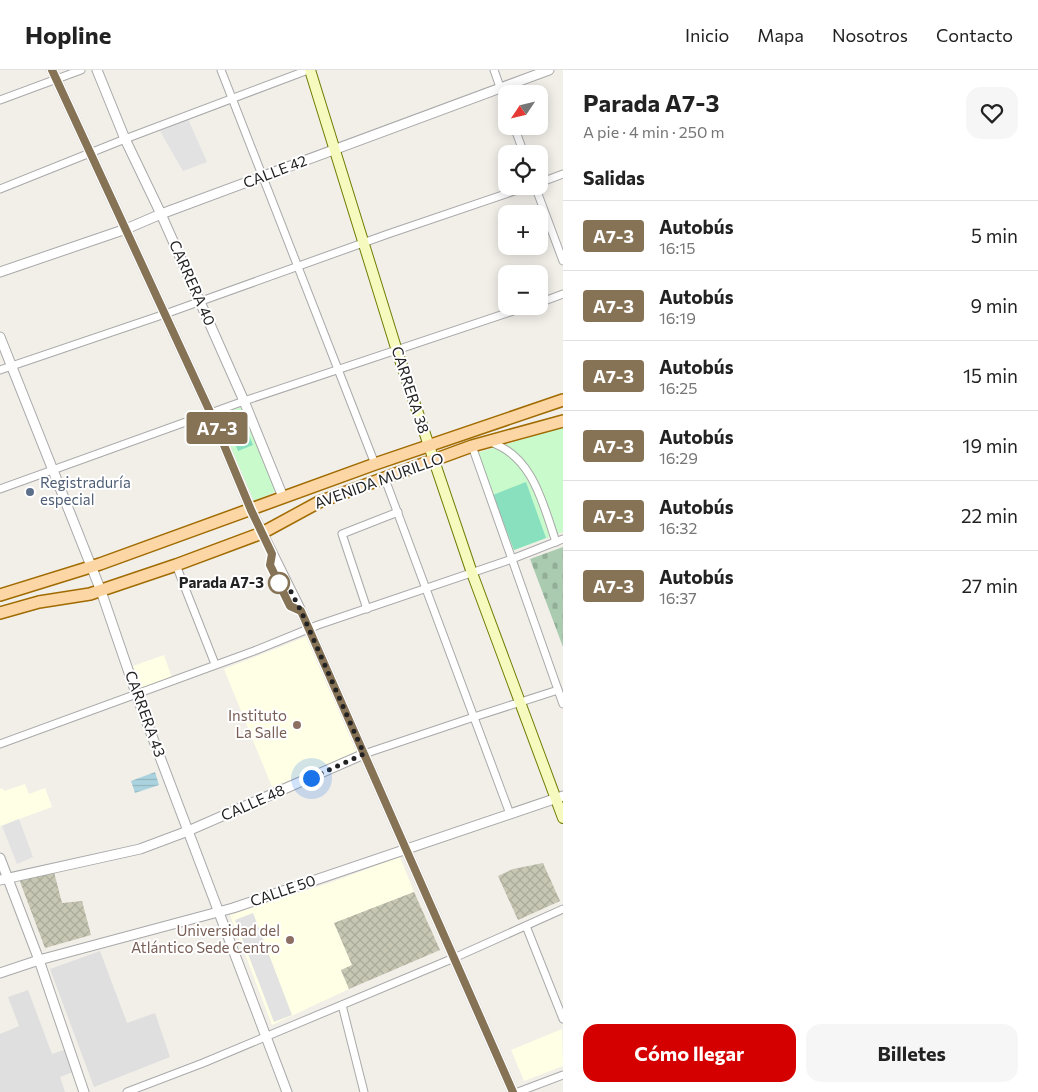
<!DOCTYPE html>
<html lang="es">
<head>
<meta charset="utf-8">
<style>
  body { margin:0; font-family:Commissioner,sans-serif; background:#f6f6f6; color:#222; height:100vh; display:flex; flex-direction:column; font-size:19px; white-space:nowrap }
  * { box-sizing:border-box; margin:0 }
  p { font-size:16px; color:#767676 }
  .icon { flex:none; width:28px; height:28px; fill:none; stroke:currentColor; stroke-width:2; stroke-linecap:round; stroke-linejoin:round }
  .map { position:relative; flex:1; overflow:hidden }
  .sheet { display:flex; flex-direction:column; background:#fff; width:475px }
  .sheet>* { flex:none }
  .badge { padding:0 10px; border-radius:4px; font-size:18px; line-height:32px }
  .needle { width:32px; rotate:235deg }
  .tools { position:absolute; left:498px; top:15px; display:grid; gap:10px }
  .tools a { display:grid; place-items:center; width:50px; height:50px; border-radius:10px; background:#fff; box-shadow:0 2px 12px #0003; font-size:25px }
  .you { position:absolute; width:25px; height:25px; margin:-12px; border:4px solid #fff; border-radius:50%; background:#1a73e8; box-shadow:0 0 0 8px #1a73e833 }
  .map>.badge { position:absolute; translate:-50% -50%; box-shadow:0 0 0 2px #fff }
  h2 { padding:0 20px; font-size:19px; line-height:45px }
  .round { display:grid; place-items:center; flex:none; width:52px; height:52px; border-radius:15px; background:#f6f6f6 }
  .head { display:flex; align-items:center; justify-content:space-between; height:85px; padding:0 20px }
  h1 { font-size:24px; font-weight:700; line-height:38px }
  .primary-button { display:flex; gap:10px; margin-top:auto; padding:10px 20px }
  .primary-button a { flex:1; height:58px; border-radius:15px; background:#d40000; color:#fff; font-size:20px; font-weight:700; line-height:58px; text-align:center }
  .primary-button a+a { background:#f6f6f6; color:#222 }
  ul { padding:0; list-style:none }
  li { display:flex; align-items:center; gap:15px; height:70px; padding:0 20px; border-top:1px solid #e0e0e0 }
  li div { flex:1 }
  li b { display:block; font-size:19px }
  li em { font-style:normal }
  li .badge { min-width:55px; font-weight:700; text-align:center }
  header { display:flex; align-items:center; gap:30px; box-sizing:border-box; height:70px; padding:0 25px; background:#fff; border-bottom:1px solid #e0e0e0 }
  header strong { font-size:24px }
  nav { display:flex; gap:28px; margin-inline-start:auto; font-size:18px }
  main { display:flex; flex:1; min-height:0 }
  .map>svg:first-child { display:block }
  .residential { fill:#e0dfdf }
  .education { fill:#ffffe5 }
  .construction { fill:url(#construction-cross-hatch) }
  .cemetery { fill:url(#cemetery-stones) }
  .park { fill:#c8facc }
  .pitch { fill:#88e0be }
  .parking { fill:#e2e2e2 }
  .water { fill:url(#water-rules) }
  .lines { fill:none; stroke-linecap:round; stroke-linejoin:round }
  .minor-casing { stroke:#a9a9a9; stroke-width:9 }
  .tertiary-casing { stroke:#a9a9a9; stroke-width:11 }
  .secondary-casing { stroke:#707d05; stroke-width:12 }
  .primary-casing { stroke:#a06b00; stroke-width:14 }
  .minor { stroke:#fff; stroke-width:7 }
  .tertiary { stroke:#fff; stroke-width:9 }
  .secondary { stroke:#f7fabf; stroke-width:10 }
  .primary { stroke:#fcd6a4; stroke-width:11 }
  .line-casing { stroke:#fff; stroke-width:11 }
  .line { stroke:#867356; stroke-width:8 }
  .walk { stroke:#222; stroke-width:5; stroke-dasharray:0 9 }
  .service-dot { fill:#5c6f8a; stroke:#fff; stroke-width:2 }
  .stop-dot { fill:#fff; stroke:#867356; stroke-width:2.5 }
  .education-dot { fill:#8d6e63; stroke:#fff; stroke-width:2 }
  .labels { text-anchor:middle; stroke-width:4; stroke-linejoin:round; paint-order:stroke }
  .street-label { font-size:15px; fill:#222; stroke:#fff }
  .service-label { font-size:15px; fill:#4e5e75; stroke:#fff; text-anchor:start }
  .stop-label { font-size:15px; font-weight:bold; fill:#222; stroke:#fff; text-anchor:end }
  .education-label { font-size:15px; fill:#785e54; stroke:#fff; text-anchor:end }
</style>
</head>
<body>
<header>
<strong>Hopline</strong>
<nav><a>Inicio</a><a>Mapa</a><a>Nosotros</a><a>Contacto</a></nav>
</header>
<main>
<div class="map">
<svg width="563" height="1022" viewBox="0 0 563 1022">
  <defs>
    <pattern id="construction-cross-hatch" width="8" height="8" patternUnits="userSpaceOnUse" patternTransform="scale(1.25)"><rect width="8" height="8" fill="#c7c7b4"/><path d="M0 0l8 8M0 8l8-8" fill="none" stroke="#abab9a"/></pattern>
    <pattern id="cemetery-stones" width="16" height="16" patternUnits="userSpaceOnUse" patternTransform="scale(1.25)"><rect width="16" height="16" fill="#aacbaf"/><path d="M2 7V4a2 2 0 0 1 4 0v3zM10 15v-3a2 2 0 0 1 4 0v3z" fill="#92ae96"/></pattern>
    <pattern id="water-rules" width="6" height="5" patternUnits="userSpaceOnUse" patternTransform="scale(1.25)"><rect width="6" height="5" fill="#aad3df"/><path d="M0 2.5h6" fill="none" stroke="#92b5bf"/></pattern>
  </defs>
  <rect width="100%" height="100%" fill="#f2efe9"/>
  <g class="residential">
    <path d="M100 881 127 953 155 943 170 987 94 1017 50 899Z"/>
    <path d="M28 920 52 984 64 980 73 1002 60 1007 65 1022H0V964L19 956 8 927Z"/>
  </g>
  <g class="education">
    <path d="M308 566 359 682 272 717 224 599Z"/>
    <path d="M164 585 172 608 141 618 133 596Z"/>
    <path d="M25 714 29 724 45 718 52 737 0 756V719L2 718 4 721Z"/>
    <path d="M400 787 414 822 334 853 352 895 341 901 349 919 272 955 230 845 329 813Z"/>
    <path d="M562 959 563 996 524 1011 511 980Z"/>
  </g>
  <g class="construction">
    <path d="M543 793 560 831 518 850 498 806 513 799Z"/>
    <path d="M54 802 62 833 82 831 91 865 45 878 19 809Z"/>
    <path d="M414 822 440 880 349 919 341 900 352 895 334 853Z"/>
  </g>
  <path class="cemetery" d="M563 477V577L530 489Z"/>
  <g class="park">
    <path d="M243 336 277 421 254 431 217 346Z"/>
    <path d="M563 357V462L512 481 477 383Z"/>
  </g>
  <g class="pitch">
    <path d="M240 343 253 375 238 381 225 349Z"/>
    <path d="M526 412 546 468 514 480 493 425Z"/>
  </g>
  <g class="parking">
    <path d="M188 49 207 92 183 101 160 61Z"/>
    <path d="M19 749 33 787 17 794 2 756Z"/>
    <path d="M253 843 292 945 274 952 235 850Z"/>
  </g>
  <path class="water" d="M155 702 159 715 135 723 131 711Z"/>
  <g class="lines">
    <defs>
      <g id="minor">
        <path d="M221 0 375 394"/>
        <path d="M494 0 506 34"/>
        <path d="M0 30 81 0"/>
        <path d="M514 56 524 84"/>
        <path d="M539 113 563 104"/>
        <path d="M535 116 563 191"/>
        <path d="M0 119 125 69 308 0"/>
        <path d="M539 233 563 224"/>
        <path d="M0 300 165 244 388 164 529 116"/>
        <path d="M490 372C533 386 543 434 556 472"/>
        <path d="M472 376 563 634"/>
        <path d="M385 409 510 744"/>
        <path d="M0 419 244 331 528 236"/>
        <path d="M176 495 215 594"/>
        <path d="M367 539 342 464 398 442"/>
        <path d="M0 674 254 581 318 555 512 489 563 469"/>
        <path d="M364 684 474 647 558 620"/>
        <path d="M526 856 563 949"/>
        <path d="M342 935 364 1022"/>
        <path d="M127 1022 203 993 454 888 563 839"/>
        <path d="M518 1022 563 1005"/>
      </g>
      <g id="tertiary">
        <path d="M52 0 211 344 251 440 301 541 513 1022"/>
        <path d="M97 0 125 69 161 144 244 331 283 427"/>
        <path d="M0 202 126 159 161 144 549 0"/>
        <path d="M0 267 101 521 138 629 287 1022"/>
        <path d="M0 788 39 890 84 1022"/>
        <path d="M0 810 140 779 188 761 364 684"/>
        <path d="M0 903 39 890 233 838 563 726"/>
      </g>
      <path id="secondary" d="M310 0 397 281 472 503 563 748"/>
      <g id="primary">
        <path d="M0 525 100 494 375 394 563 330"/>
        <path d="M0 543 39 532 90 524 176 495 262 463 319 432 472 376 563 351"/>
      </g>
    </defs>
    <use href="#minor" class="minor-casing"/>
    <use href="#tertiary" class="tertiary-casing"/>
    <use href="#secondary" class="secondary-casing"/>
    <use href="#primary" class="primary-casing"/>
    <use href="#minor" class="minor"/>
    <use href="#tertiary" class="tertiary"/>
    <use href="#secondary" class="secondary"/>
    <use href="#primary" class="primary"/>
  </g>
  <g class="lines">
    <defs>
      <path id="line" d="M52 0 211 344 251 440 272 484 270 495 290 536 301 541 513 1022"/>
    </defs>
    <use href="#line" class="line-casing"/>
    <use href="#line" class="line"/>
    <path class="walk" d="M279 513 286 512 301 541 364 684 311 708"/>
  </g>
  <circle class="service-dot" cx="30" cy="422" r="5"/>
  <circle class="stop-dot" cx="279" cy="513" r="10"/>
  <g class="education-dot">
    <circle cx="297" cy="655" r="5"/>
    <circle cx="290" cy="870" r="5"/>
  </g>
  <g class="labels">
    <g class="street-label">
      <text transform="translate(275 102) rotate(-21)" y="5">CALLE 42</text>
      <text transform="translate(192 213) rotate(66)" y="5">CARRERA 40</text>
      <text transform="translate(410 320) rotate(72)" y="5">CARRERA 38</text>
      <text transform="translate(379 411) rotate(-20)" y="5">AVENIDA MURILLO</text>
      <text transform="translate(145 644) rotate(70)" y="5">CARRERA 43</text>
      <text transform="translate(253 733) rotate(-24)" y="5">CALLE 48</text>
      <text transform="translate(283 821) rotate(-19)" y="5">CALLE 50</text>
    </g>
    <g class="service-label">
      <text x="40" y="418">Registraduría<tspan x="40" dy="17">especial</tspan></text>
    </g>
    <g class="stop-label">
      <text x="264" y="518">Parada A7-3</text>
    </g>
    <g class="education-label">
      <text x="287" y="651">Instituto<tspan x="287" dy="17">La Salle</tspan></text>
      <text x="280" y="866">Universidad del<tspan x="280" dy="17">Atlántico Sede Centro</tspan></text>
    </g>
  </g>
</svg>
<div class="tools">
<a><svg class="needle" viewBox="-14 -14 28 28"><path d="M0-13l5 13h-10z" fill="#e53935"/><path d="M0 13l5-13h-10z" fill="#767676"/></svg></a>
<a><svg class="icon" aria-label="locate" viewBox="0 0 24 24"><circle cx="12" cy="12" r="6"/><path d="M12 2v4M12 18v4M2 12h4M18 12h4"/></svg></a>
<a>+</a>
<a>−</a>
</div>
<div class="you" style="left:311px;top:708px"></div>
<b class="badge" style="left:217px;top:358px;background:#867356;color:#fff">A7-3</b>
</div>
<section class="sheet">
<div class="head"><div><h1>Parada A7-3</h1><p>A pie · 4 min · 250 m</p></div><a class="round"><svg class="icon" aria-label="heart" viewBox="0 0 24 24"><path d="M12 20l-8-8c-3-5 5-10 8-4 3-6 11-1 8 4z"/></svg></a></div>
<h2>Salidas</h2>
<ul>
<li><span class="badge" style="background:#867356;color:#fff">A7-3</span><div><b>Autobús</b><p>16:15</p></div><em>5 min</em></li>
<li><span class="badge" style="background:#867356;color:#fff">A7-3</span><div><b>Autobús</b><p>16:19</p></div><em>9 min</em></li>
<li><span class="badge" style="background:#867356;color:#fff">A7-3</span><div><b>Autobús</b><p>16:25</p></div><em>15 min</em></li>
<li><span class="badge" style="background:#867356;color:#fff">A7-3</span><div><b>Autobús</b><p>16:29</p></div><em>19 min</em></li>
<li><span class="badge" style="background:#867356;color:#fff">A7-3</span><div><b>Autobús</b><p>16:32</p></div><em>22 min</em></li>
<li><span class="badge" style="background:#867356;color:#fff">A7-3</span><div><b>Autobús</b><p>16:37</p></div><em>27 min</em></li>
</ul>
<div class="primary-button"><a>Cómo llegar</a><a>Billetes</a></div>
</section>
</main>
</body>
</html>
